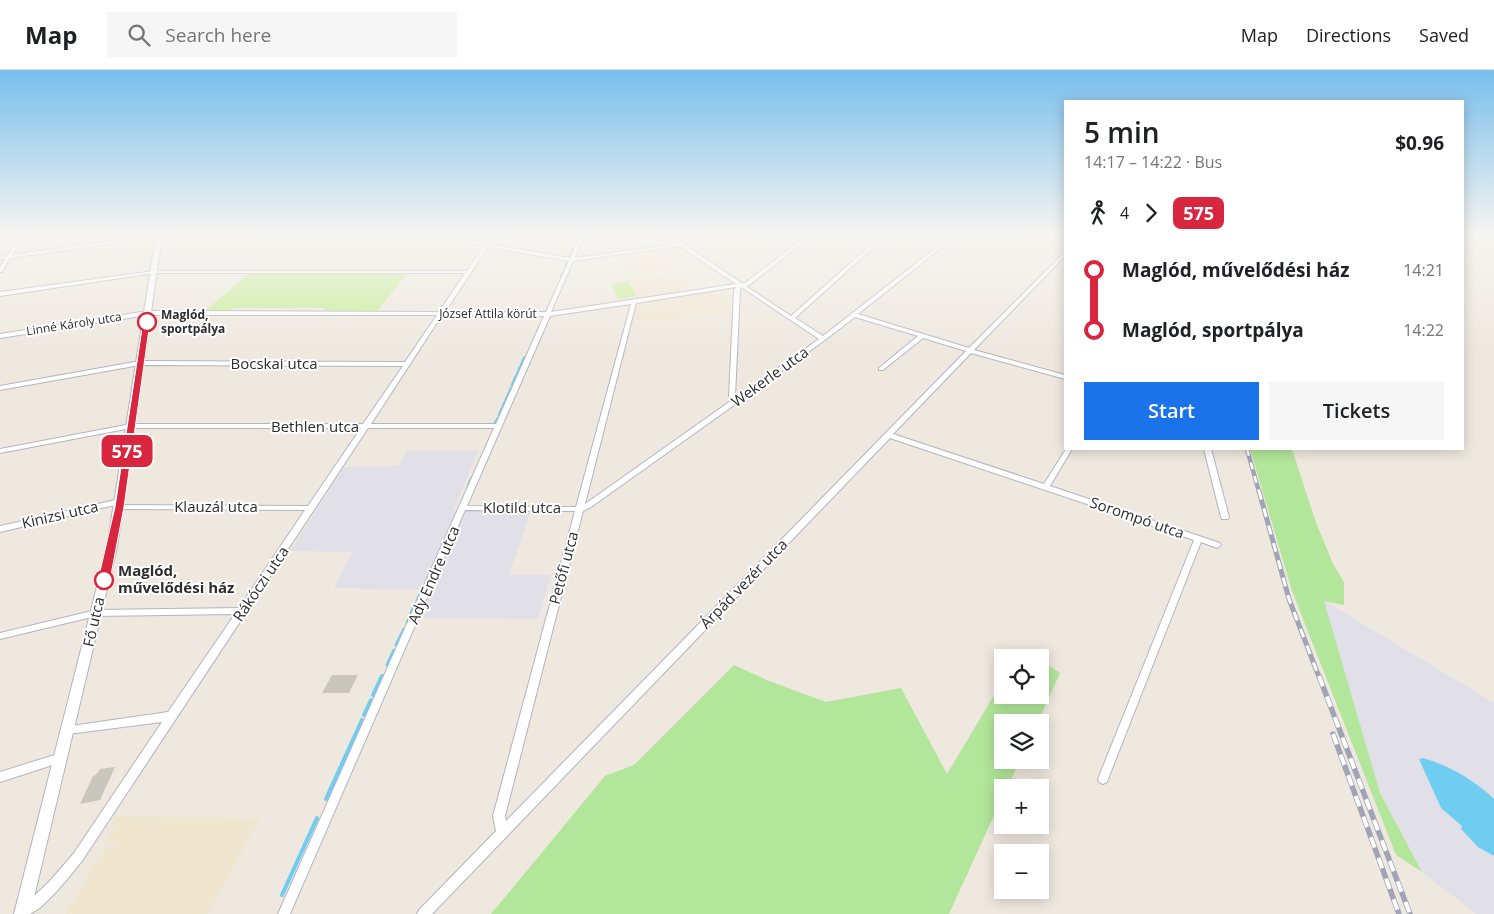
<!DOCTYPE html>
<html lang="en">
<head>
<meta charset="utf-8">
<style>
  body { margin:0; font-family:"Open Sans",sans-serif; background:#f6f6f6; color:#202124; height:100vh; display:flex; flex-direction:column; font-size:19px; white-space:nowrap }
  * { box-sizing:border-box; margin:0 }
  p { font-size:16px; color:#757577 }
  .icon { flex:none; width:28px; height:28px; fill:none; stroke:currentColor; stroke-width:2; stroke-linecap:round; stroke-linejoin:round }
  .map { position:relative; flex:1; overflow:hidden }
  .details { position:absolute; left:1064px; top:30px; width:400px; height:350px; display:flex; flex-direction:column; background:#fff; border-radius:0px; box-shadow:0 2px 12px #0003 }
  .details>* { flex:none }
  .badge { padding:0 10px; border-radius:8px; font-size:18px; line-height:32px }
  .controls { position:absolute; left:994px; top:579px; display:grid; gap:10px }
  .controls a { display:grid; place-items:center; width:55px; height:55px; border-radius:0px; background:#fff; box-shadow:0 2px 12px #0003; font-size:25px }
  .map>.badge { position:absolute; translate:-50% -50%; box-shadow:0 0 0 2px #fff }
  .legs { display:flex; align-items:center; gap:8px; height:55px; padding:0 20px; font-size:16px }
  .legs p { margin-inline-start:auto }
  .summary { display:flex; align-items:center; justify-content:space-between; height:85px; padding:0 20px }
  h1 { font-size:28px; font-weight:600; line-height:38px }
  .button { display:flex; gap:10px; margin-top:auto; padding:10px 20px }
  .button a { flex:1; height:58px; border-radius:0px; background:#1a73e8; color:#fff; font-size:20px; font-weight:600; line-height:58px; text-align:center }
  .button a+a { background:#f6f6f6; color:#202124 }
  ul { padding:0 20px; list-style:none }
  li { display:flex; align-items:center; gap:18px; height:60px; font-size:19px }
  li i { display:grid; place-items:center; width:8px; height:100%; margin:0 6px; background:currentColor }
  li i::after { content:''; width:12px; height:12px; margin:-6px; border:4px solid; border-radius:50%; background:#fff }
  li p { margin-inline-start:auto }
  li:first-child i { background:linear-gradient(#0000 50%,currentColor 0) }
  li:last-child i { background:linear-gradient(currentColor 50%,#0000 0) }
  header { display:flex; align-items:center; gap:30px; box-sizing:border-box; height:70px; padding:0 25px; background:#fff; border-bottom:1px solid #e0e0e0 }
  header strong { font-size:24px }
  nav { display:flex; gap:28px; margin-inline-start:auto; font-size:18px }
  .search { width:350px; height:45px; background:#f6f6f6; display:flex; align-items:center; gap:12px; box-sizing:border-box; padding:0 18px; border-radius:0px; color:#757577; font-size:19px }
  .map>svg:first-child { display:block }
  .industrial { fill:#e1dfe7 }
  .education { fill:#f0e5ce }
  .green { fill:#b2e69a }
  .pitch { fill:#c6ed96 }
  .water { fill:#70cdf2 }
  .lines { fill:none; stroke-linecap:round; stroke-linejoin:round }
  .stream-far3 { stroke:#70cdf2; stroke-width:2 }
  .stream-far2 { stroke:#70cdf2; stroke-width:2.5 }
  .stream-far1 { stroke:#70cdf2; stroke-width:3 }
  .stream { stroke:#70cdf2; stroke-width:4 }
  .building { fill:#c9c6bd }
  .street-casing { stroke:#b2b5c0; stroke-width:2 }
  .secondary-casing { stroke:#b2b5c0; stroke-width:2 }
  .street { fill:#fff; fill-rule:evenodd }
  .secondary { fill:#fff; fill-rule:evenodd }
  .rail-far2-casing { stroke:#a1a4b7; stroke-width:4.5 }
  .rail-far1-casing { stroke:#a1a4b7; stroke-width:5 }
  .rail-casing { stroke:#a1a4b7; stroke-width:5.5 }
  .rail-far2 { stroke:#fff; stroke-width:2.5; stroke-dasharray:7; stroke-linecap:butt }
  .rail-far1 { stroke:#fff; stroke-width:3; stroke-dasharray:9; stroke-linecap:butt }
  .rail { stroke:#fff; stroke-width:4; stroke-dasharray:11; stroke-linecap:butt }
  .line-1 { fill:#d7263d; stroke:#fff }
  .stop-1-dot { fill:#fff; stroke:#d7263d; stroke-width:2.5 }
  .labels { text-anchor:middle; stroke-width:4; stroke-linejoin:round; paint-order:stroke }
  .far-street-label { font-size:12px; fill:#2c2c2c; stroke:#fff }
  .far-stop-label { font-size:12px; font-weight:bold; fill:#2c2c2c; stroke:#fff; text-anchor:start }
  .street-label { font-size:15px; fill:#2c2c2c; stroke:#fff }
  .stop-label { font-size:15px; font-weight:bold; fill:#2c2c2c; stroke:#fff; text-anchor:start }
</style>
</head>
<body>
<header>
<strong>Map</strong>
<div class="search"><svg class="icon" aria-label="search" viewBox="0 0 24 24"><circle cx="10" cy="10" r="6"/><path d="M15 15l6 6"/></svg>Search here</div>
<nav><a>Map</a><a>Directions</a><a>Saved</a></nav>
</header>
<div class="map">
<svg width="1494" height="844" viewBox="0 0 1494 844">
  <rect width="100%" height="100%" fill="#eee8df"/>
  <g class="industrial">
    <path d="M407 381H478L453 441 531 440 509 505H551L538 549 411 548 423 520 334 518 353 482 290 481 344 397 398 396Z"/>
    <path d="M1323 530 1494 633V844H1477L1422 802 1380 723Z"/>
  </g>
  <g class="education">
    <path d="M656 181 669 198 652 202 653 205 683 209 689 215H684L687 221 638 228 628 209 621 185Z"/>
    <path d="M706 223 729 225 727 239 732 240 731 244 680 243 679 250H633L637 234Z"/>
    <path d="M116 746 260 748 208 844H65L89 807 85 806 106 777H115L117 774 105 773 116 756 110 755Z"/>
  </g>
  <g class="green">
    <path d="M1250 379H1292L1315 450 1333 494 1344 512V535L1324 531 1380 723 1422 802 1396 785 1292 521Z"/>
    <path d="M1040 590 1060 603 1038 652H1002V690H1020L1008 717 1002 718V728L949 844H491L605 706 634 695 734 595 769 611 826 632 901 618 947 704 1002 612V625H1040Z"/>
  </g>
  <g class="pitch">
    <path d="M249 203H408L377 241H324L325 238H234L230 242H204Z"/>
    <path d="M628 211 637 226 618 229 611 214Z"/>
  </g>
  <path class="water" d="M1423 688C1450 696 1474 710 1494 729V786L1478 777 1461 759 1462 756 1441 738 1419 689Z"/>
  <g class="lines">
    <g class="stream-far3">
      <path d="M577 169 578 166"/>
      <path d="M568 189 575 175"/>
      <path d="M565 196 567 192"/>
      <path d="M561 207 563 202"/>
    </g>
    <g class="stream-far2">
      <path d="M521 295 524 288"/>
      <path d="M517 304 520 297"/>
      <path d="M512 315 516 306"/>
      <path d="M508 325 511 318"/>
      <path d="M503 336 507 327"/>
      <path d="M499 345 502 338"/>
      <path d="M495 353 498 348"/>
      <path d="M468 416 471 409"/>
    </g>
    <g class="stream-far1">
      <path d="M417 531 422 519"/>
      <path d="M407 553 414 536"/>
      <path d="M396 575 404 559"/>
      <path d="M387 595 394 580"/>
    </g>
    <g class="stream">
      <path d="M373 625 382 606"/>
      <path d="M364 645 371 630"/>
      <path d="M326 729 362 650"/>
      <path d="M282 825 317 748"/>
    </g>
  </g>
  <g class="building">
    <path d="M332 605H358L349 623H322Z"/>
    <path d="M115 697 100 730 80 734 93 706 96 705 100 699Z"/>
  </g>
  <g class="lines">
    <defs>
      <g id="street">
        <path d="M19 166H23L12 185 147 166H460L454 168 570 188 580 166H584L575 188 676 174 665 166H670L680 172 692 166H698L683 174 742 213H745L807 166H812L749 215 746 216 791 246 881 166H886L795 248 823 266 951 166H956L858 244 969 278 1065 182V186L974 280 1065 305V309L971 283 893 364 1044 414 1066 379H1072L1050 416 1220 473 1221 475 1217 478 1201 472 1108 709 1107 712 1103 714 1099 712 1098 709 1194 470 890 368 432 844H417L419 840 496 761 493 746 575 441 465 440 290 844H278L494 358H368L82 791C72 803 43 841 29 844 26 844 23 844 20 844L19 840 21 836 35 825 49 812 74 783 162 652 68 664 64 663 63 660 64 657 168 642 235 544 96 546 0 569V563L96 540 239 538 305 440 119 439 115 437 116 435 308 436 361 358H131L0 383V379L131 354H363L403 296 140 295 0 320V316L140 291 405 292 437 245H148L0 268V264L148 241 439 242 465 203H154L0 226V222L154 201H467L484 176 449 169 159 167 10 188 2 202H0V197L5 189H0V187L7 186ZM679 176 736 214 551 242 573 191ZM488 177 569 191 546 242H445ZM736 217 734 220 729 326 732 330 585 434 636 233ZM741 217 819 269 737 327 735 326 740 220ZM631 234 576 437 467 436 550 246ZM442 245 544 246 496 354H371ZM855 247 918 266 879 298V300H883L923 268 966 281 506 751 505 746 583 441 591 437 737 333 739 332 740 331 825 270Z"/>
        <path d="M1204 379H1211L1229 447 1228 449H1222L1221 447Z"/>
        <path d="M120 429H123L124 431 123 433 0 462V456Z"/>
        <path d="M61 683 65 685 66 688 65 691 0 712V702Z"/>
      </g>
      <path id="secondary" d="M156 166H162L117 477 30 844H14L107 477Z"/>
    </defs>
    <use href="#street" class="street-casing"/>
    <use href="#secondary" class="secondary-casing"/>
    <use href="#street" class="street"/>
    <use href="#secondary" class="secondary"/>
    <defs>
      <path id="rail-far2" d="M1247 379 1259 422"/>
      <path id="rail-far1" d="M1259 421 1289 529 1319 607"/>
      <g id="rail">
        <path d="M1319 606 1410 844"/>
        <path d="M1333 664 1399 844"/>
      </g>
    </defs>
    <use href="#rail-far2" class="rail-far2-casing"/>
    <use href="#rail-far1" class="rail-far1-casing"/>
    <use href="#rail" class="rail-casing"/>
    <use href="#rail-far2" class="rail-far2"/>
    <use href="#rail-far1" class="rail-far1"/>
    <use href="#rail" class="rail"/>
  </g>
  <linearGradient id="sky" x2="0" y2="1"><stop stop-color="#78beec"/><stop offset="0.58" stop-color="#f7f5f1"/><stop offset="1" stop-color="#f7f5f1" stop-opacity="0"/></linearGradient>
  <rect width="1494" height="284" fill="url(#sky)"/>
  <path class="line-1" d="M147 250 150 252 124 437 110 510 104 514 98 510 115 437 143 252Z"/>
  <g class="stop-1-dot">
    <circle cx="147" cy="252" r="9"/>
    <circle cx="104" cy="510" r="9"/>
  </g>
  <g class="labels">
    <g class="far-street-label">
      <text x="488" y="248">József Attila körút</text>
      <text transform="translate(74 254) rotate(-9)" y="4">Linné Károly utca</text>
    </g>
    <g class="far-stop-label">
      <text x="161" y="249">Maglód,<tspan x="161" dy="14">sportpálya</tspan></text>
    </g>
    <g class="street-label">
      <text x="274" y="299">Bocskai utca</text>
      <text transform="translate(770 307) rotate(-36)" y="5">Wekerle utca</text>
      <text x="315" y="362">Bethlen utca</text>
      <text x="216" y="442">Klauzál utca</text>
      <text x="522" y="443">Klotild utca</text>
      <text transform="translate(60 445) rotate(-13)" y="5">Kinizsi utca</text>
      <text transform="translate(1137 448) rotate(19)" y="5">Sorompó utca</text>
      <text transform="translate(564 498) rotate(-75)" y="5">Petőfi utca</text>
      <text transform="translate(434 505) rotate(-66)" y="5">Ady Endre utca</text>
      <text transform="translate(261 514) rotate(-56)" y="5">Rákóczi utca</text>
      <text transform="translate(744 514) rotate(-46)" y="5">Árpád vezér utca</text>
      <text transform="translate(94 552) rotate(-77)" y="5">Fő utca</text>
    </g>
    <g class="stop-label">
      <text x="118" y="506">Maglód,<tspan x="118" dy="17">művelődési ház</tspan></text>
    </g>
  </g>
</svg>
<div class="controls">
<a><svg class="icon" aria-label="locate" viewBox="0 0 24 24"><circle cx="12" cy="12" r="6"/><path d="M12 2v4M12 18v4M2 12h4M18 12h4"/></svg></a>
<a><svg class="icon" aria-label="layers" viewBox="0 0 24 24"><path d="M12 4l9 5-9 5-9-5zM3 14l9 5 9-5"/></svg></a>
<a>+</a>
<a>−</a>
</div>
<b class="badge" style="left:127px;top:381px;background:#d7263d;color:#fff">575</b>
<section class="details">
<div class="summary"><div><h1>5 min</h1><p>14:17 – 14:22 · Bus</p></div><b>$0.96</b></div>
<div class="legs"><svg class="icon" aria-label="walk" viewBox="0 0 24 24"><circle cx="13" cy="4" r="2"/><path d="M13 8l-2 6 4 7M11 14l-3 7M7 12l3-4h3l4 4"/></svg>4<svg class="icon" aria-label="forward" viewBox="0 0 24 24"><path d="M9 5l7 7-7 7"/></svg><b class="badge" style="background:#d7263d;color:#fff">575</b></div>
<ul>
<li><i style="color:#d7263d"></i><b>Maglód, művelődési ház</b><p>14:21</p></li>
<li><i style="color:#d7263d"></i><b>Maglód, sportpálya</b><p>14:22</p></li>
</ul>
<div class="button"><a>Start</a><a>Tickets</a></div>
</section>
</div>
</body>
</html>
